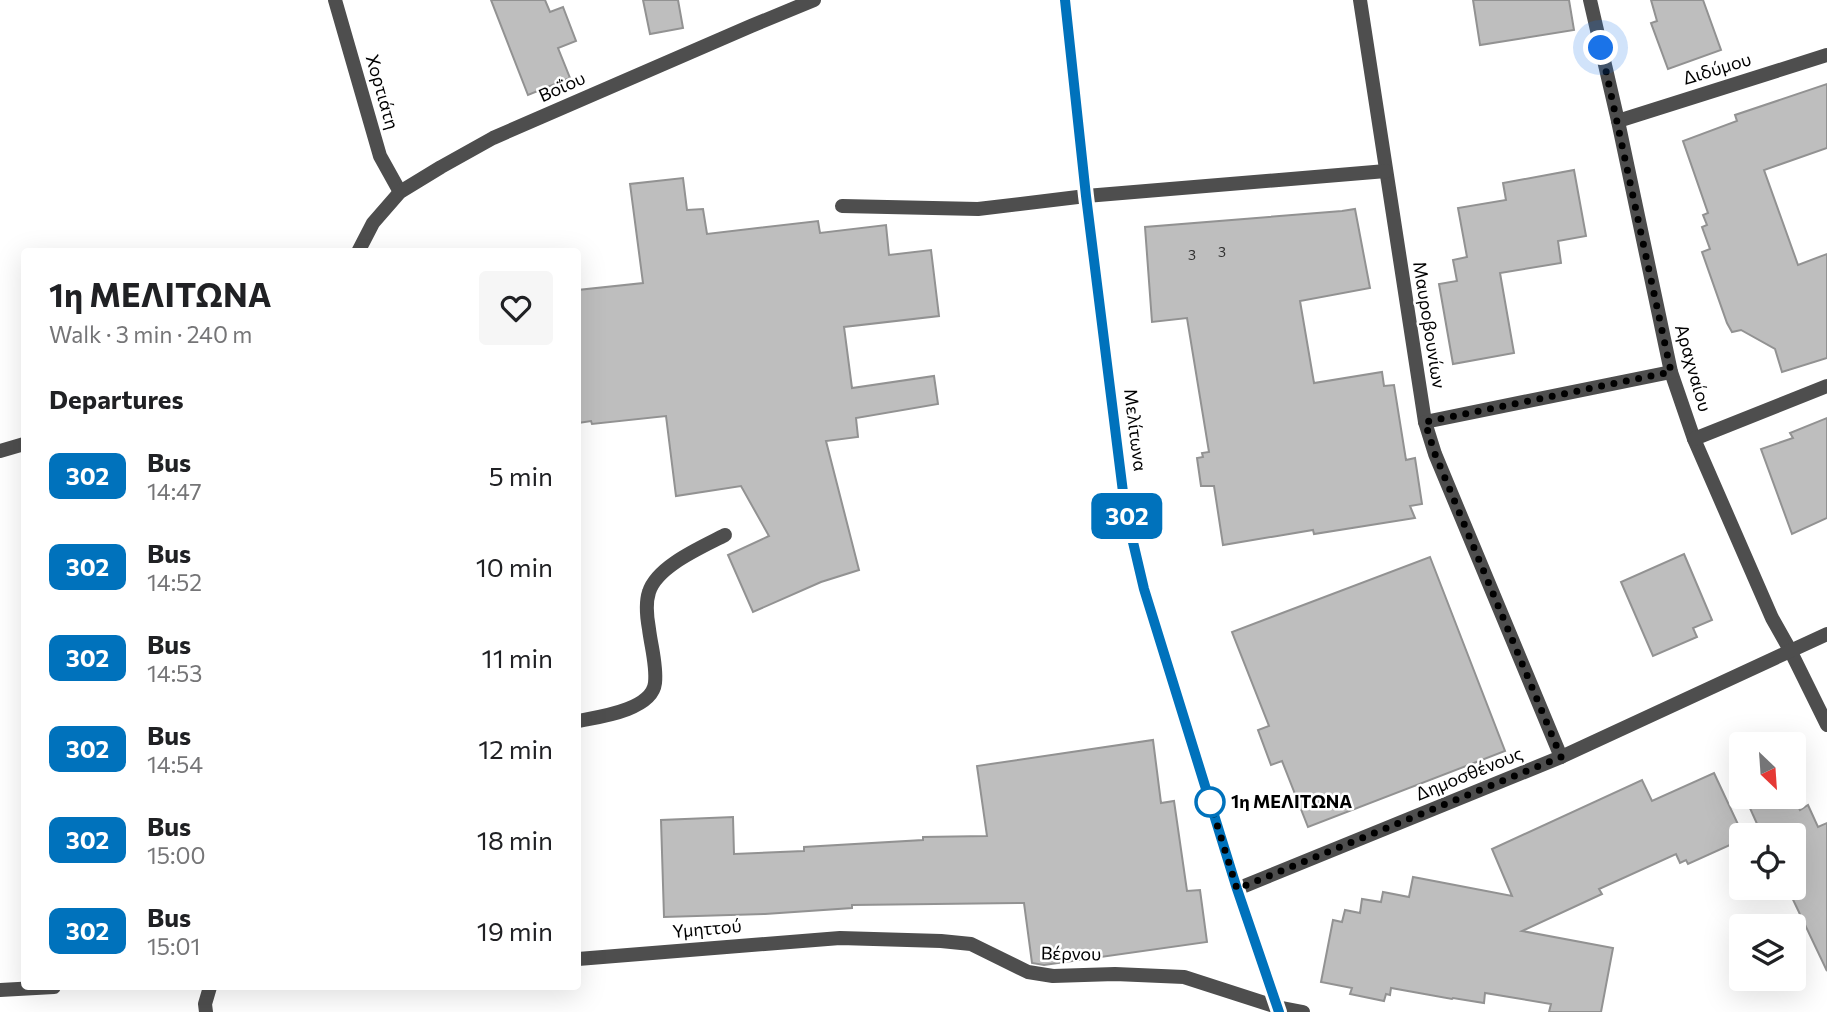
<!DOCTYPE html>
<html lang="en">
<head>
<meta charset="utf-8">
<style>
  body { margin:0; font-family:Commissioner,sans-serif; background:#f6f6f6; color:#202124; height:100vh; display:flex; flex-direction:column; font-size:26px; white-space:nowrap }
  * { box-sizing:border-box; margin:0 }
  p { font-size:23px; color:#757577 }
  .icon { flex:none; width:38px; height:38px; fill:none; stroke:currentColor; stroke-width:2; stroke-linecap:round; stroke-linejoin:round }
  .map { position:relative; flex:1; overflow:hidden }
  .drawer { position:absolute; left:21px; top:248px; width:560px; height:742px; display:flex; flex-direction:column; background:#fff; border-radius:7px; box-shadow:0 7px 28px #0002 }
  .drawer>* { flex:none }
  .badge { padding:0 14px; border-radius:10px; font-size:24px; line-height:46px }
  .needle { width:46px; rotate:155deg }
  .fabs { position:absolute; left:1729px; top:732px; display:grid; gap:14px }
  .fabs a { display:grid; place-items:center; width:77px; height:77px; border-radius:7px; background:#fff; box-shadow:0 7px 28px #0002; font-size:35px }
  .you { position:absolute; width:35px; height:35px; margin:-18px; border:5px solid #fff; border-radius:50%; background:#1a73e8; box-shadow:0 0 0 10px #1a73e833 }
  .map>.badge { position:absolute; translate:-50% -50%; box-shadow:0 0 0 4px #fff }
  h2 { padding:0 28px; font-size:26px; line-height:63px }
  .round { display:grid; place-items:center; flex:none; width:74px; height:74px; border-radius:7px; background:#f6f6f6 }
  .summary { display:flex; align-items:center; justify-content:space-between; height:119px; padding:0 28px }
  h1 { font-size:33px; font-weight:700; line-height:52px }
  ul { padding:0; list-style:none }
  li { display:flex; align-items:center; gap:21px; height:91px; padding:0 28px }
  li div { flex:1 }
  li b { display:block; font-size:26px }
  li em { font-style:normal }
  li .badge { min-width:77px; font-weight:700; text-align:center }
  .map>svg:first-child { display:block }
  .building { fill:#bebebe; stroke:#929292; stroke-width:2 }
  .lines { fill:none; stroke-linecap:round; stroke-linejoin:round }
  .minor { stroke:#4e4e4e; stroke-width:14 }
  .line-casing { stroke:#fff; stroke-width:16 }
  .line { stroke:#0072bc; stroke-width:10 }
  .walk { stroke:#000; stroke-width:7; stroke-dasharray:0 12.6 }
  .stop-dot { fill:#fff; stroke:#0072bc; stroke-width:3.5 }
  .labels { text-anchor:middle; stroke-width:5; stroke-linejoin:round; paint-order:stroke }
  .number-label { font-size:14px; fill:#303030 }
  .street-label { font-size:18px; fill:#000; stroke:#fff }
  .stop-label { font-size:18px; font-weight:bold; fill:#000; stroke:#fff; text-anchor:start }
</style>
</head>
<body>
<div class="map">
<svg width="1827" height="1012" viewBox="0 0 1827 1012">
  <rect width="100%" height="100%" fill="#fff"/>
  <g class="building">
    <path d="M491 0H545L550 12 563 7 576 41 558 48 570 78 528 95Z"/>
    <path d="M643 0H678L683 28 650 34Z"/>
    <path d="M1473 0H1569L1574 30 1480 45Z"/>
    <path d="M1651 0H1703L1721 50 1668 69 1651 23 1657 21Z"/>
    <path d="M1827 84V148L1764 170 1798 265 1827 254V358L1782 372 1775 349 1741 330 1732 332 1727 323 1702 252 1710 249 1702 227 1707 225 1703 215 1708 213 1683 141 1737 121 1735 115Z"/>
    <path d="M1574 170 1586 236 1558 241 1561 263 1500 273 1514 353 1453 364 1439 284 1457 281 1453 260 1467 257 1458 208 1506 200 1503 183Z"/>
    <path d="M683 178 687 210 703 209 707 234 818 221 820 233 886 225 889 255 931 250 939 316 844 327 852 388 934 376 938 404 856 418 858 437 826 441 859 570 821 582 753 612 728 555 769 536 741 486 676 496 666 416 592 424 591 421 578 423V290L643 283 630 184Z"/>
    <path d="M1355 209 1370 288 1300 301 1314 383 1382 372 1384 386 1394 385 1406 460 1415 458 1422 504 1410 506 1415 518 1314 534 1313 530 1223 545 1214 486H1201L1197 458 1203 457 1202 453 1209 452 1187 318 1152 322 1145 227 1342 211Z"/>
    <path d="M1827 418V518L1792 534 1761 449 1793 438 1790 433Z"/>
    <path d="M1684 554 1712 620 1693 628 1697 637 1653 656 1621 582Z"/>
    <path d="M1430 557 1505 751 1308 827 1282 761 1271 765 1258 730 1269 726 1232 632Z"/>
    <path d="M1153 740 1161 803 1174 801 1187 891 1200 890 1207 942 1044 965 1032 963 1024 903 852 905V908L765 914 664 917 661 820 733 817 734 854 804 851V847L923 840V837L987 836 977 766Z"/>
    <path d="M1714 773 1743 835 1741 840 1688 864 1686 860 1680 863 1676 854 1599 889 1602 894 1522 931 1613 948 1601 1012H1549L1551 1004 1485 993 1484 1003 1453 998 1452 999 1391 988 1390 995 1386 994 1384 1001 1350 994 1352 988 1321 982 1333 920 1342 922 1345 910 1360 913 1362 899 1381 902 1383 892 1409 897 1413 877 1512 896 1492 849 1642 780 1652 801Z"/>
    <path d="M1771 796H1793L1800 810 1808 805 1818 827 1827 823V971L1787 887H1794V835H1762L1749 806Z"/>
  </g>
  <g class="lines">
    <g class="minor">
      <path d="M335 0 380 156 400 192"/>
      <path d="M1065 0 1086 196 1125 507 1144 589 1237 889 1279 1012"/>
      <path d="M1360 0 1425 422 1435 454 1561 757"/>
      <path d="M1590 0 1618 121 1671 372 1694 439 1772 618 1790 650 1827 725"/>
      <path d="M1618 121 1827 55"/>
      <path d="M842 206 978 209 1086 196 1386 171"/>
      <path d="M358 252 373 223 400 192 441 167 493 138 751 26 814 0"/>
      <path d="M1425 422 1671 372"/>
      <path d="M1694 439 1827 386"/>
      <path d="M0 451 24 444"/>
      <path d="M578 721C599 717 652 710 655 683 657 666 651 646 649 629 647 618 645 604 649 592 657 566 702 547 725 535"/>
      <path d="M1237 889 1561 757 1827 634"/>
      <path d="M578 959 840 938 941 941 971 944 1028 972 1053 976 1115 974 1184 977 1277 1007 1303 1012"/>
      <path d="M0 990 54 987"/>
      <path d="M206 1012 205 1004 210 987"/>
    </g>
  </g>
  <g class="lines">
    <defs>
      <path id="line" d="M1065 0 1086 196 1125 508 1144 589 1237 889 1279 1012"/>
    </defs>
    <use href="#line" class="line-casing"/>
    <use href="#line" class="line"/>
    <path class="walk" d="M1210 802 1237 889 1561 757 1435 454 1425 422 1671 372 1601 48"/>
  </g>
  <circle class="stop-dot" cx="1210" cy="802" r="14"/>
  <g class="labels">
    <g class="number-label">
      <text x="1222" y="257">3</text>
      <text x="1192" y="260">3</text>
    </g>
    <g class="street-label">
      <text transform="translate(1717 69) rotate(-17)" y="6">Διδύμου</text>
      <text transform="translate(562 87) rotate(-24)" y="6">Βοΐου</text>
      <text transform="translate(382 92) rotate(74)" y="6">Χορτιάτη</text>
      <text transform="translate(1429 325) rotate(81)" y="6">Μαυροβουνίων</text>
      <text transform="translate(1693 368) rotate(74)" y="6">Αραχναίου</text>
      <text transform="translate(1135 430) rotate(83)" y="6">Μελίτωνα</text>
      <text transform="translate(1469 774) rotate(-22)" y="6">Δημοσθένους</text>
      <text transform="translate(707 929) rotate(-5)" y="6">Υμηττού</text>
      <text transform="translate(1071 954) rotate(1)" y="6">Βέρνου</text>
    </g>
    <g class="stop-label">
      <text x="1231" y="808">1η ΜΕΛΙΤΩΝΑ</text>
    </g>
  </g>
</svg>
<div class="fabs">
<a><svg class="needle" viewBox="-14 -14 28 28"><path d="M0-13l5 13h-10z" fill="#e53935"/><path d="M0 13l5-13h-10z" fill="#757577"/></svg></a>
<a><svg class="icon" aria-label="locate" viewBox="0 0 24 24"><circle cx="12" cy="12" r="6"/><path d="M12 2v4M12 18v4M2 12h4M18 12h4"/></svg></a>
<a><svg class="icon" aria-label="layers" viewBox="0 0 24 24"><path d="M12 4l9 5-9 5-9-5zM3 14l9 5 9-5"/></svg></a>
</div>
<div class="you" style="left:1601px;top:48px"></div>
<b class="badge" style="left:1127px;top:516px;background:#0072bc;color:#fff">302</b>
<section class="drawer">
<div class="summary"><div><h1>1η ΜΕΛΙΤΩΝΑ</h1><p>Walk · 3 min · 240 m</p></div><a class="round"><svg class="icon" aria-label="heart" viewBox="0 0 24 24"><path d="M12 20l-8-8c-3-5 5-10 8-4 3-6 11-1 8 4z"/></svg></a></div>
<h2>Departures</h2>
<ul>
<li><span class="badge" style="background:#0072bc;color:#fff">302</span><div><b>Bus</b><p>14:47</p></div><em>5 min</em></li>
<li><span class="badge" style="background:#0072bc;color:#fff">302</span><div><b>Bus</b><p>14:52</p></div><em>10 min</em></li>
<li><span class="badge" style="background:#0072bc;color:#fff">302</span><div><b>Bus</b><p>14:53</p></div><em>11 min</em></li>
<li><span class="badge" style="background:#0072bc;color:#fff">302</span><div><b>Bus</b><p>14:54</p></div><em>12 min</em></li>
<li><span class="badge" style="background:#0072bc;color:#fff">302</span><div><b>Bus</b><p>15:00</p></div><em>18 min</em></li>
<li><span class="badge" style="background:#0072bc;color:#fff">302</span><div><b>Bus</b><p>15:01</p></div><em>19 min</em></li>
</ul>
</section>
</div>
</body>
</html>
